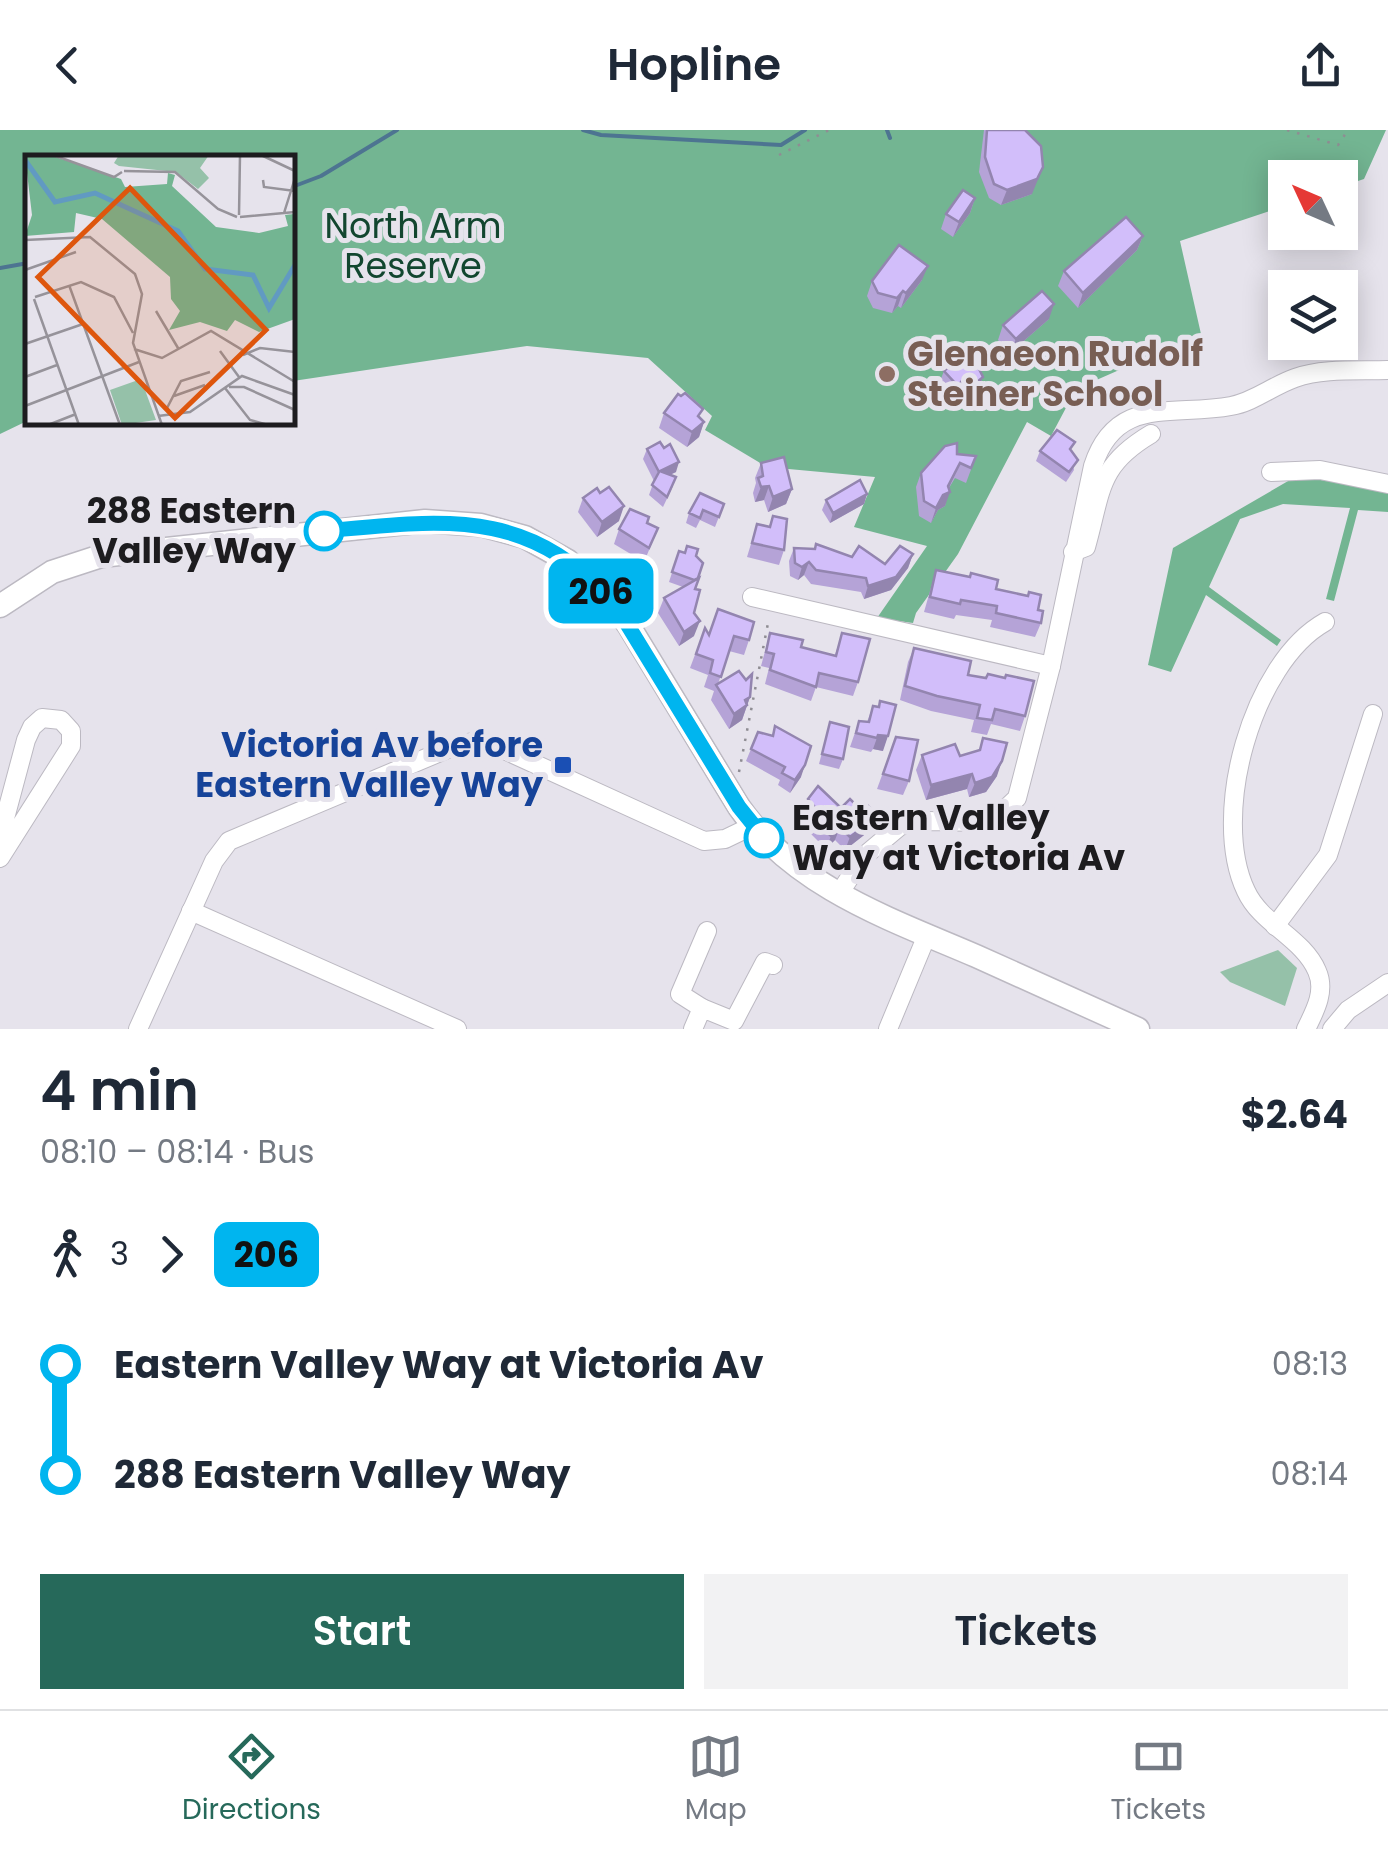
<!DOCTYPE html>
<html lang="en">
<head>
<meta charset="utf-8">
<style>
  body { margin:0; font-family:Poppins,sans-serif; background:#f2f2f3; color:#1f2937; height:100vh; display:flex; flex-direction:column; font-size:38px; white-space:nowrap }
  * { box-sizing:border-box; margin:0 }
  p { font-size:32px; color:#747a83 }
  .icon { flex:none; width:55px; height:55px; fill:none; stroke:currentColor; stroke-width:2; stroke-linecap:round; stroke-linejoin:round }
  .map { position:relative; height:899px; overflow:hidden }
  .panel { display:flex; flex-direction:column; background:#fff; flex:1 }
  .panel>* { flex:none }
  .badge { padding:0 20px; border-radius:15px; font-size:35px; line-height:65px }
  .needle { width:65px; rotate:314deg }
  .fabs { position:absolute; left:1268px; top:30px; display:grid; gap:20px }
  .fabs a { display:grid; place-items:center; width:90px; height:90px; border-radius:0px; background:#fff; box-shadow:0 5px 25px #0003; font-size:50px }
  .map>.badge { position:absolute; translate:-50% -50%; box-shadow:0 0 0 5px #fff }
  .legs { display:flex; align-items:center; gap:15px; height:110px; padding:0 40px; font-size:32px }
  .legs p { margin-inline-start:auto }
  .headline { display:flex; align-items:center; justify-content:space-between; height:170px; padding:0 40px }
  h1 { font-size:55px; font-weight:600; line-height:75px }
  .action { display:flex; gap:20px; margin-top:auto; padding:20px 40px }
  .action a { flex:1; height:115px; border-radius:0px; background:#26695a; color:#fff; font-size:40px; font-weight:600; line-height:115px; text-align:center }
  .action a+a { background:#f2f2f3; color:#1f2937 }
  ul { padding:0 40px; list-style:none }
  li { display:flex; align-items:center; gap:35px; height:110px; font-size:38px }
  li i { display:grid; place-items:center; width:15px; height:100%; margin:0 12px; background:currentColor }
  li i::after { content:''; width:25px; height:25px; margin:-12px; border:8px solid; border-radius:50%; background:#fff }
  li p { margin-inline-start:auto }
  li:first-child i { background:linear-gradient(#0000 50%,currentColor 0) }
  li:last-child i { background:linear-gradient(currentColor 50%,#0000 0) }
  header { display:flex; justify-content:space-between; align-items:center; height:130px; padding:0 40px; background:#fff; font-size:45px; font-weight:600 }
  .menu { display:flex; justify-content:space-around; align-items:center; height:140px; border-top:2px solid #e0e1e3; background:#fff; font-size:28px; color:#747a83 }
  .menu a { display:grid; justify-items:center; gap:5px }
  .menu .active { color:#26695a }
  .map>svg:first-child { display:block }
  .green { fill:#95c1a9 }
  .forest { fill:#73b592 }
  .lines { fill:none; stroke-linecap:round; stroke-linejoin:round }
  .stream { stroke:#4d7491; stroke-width:4 }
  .minor-casing { stroke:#bcb9c2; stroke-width:20 }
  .major-casing { stroke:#bcb9c2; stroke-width:25 }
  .path { stroke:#8f8d93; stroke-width:2.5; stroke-dasharray:2.5 8; stroke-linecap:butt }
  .minor { stroke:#fff; stroke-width:18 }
  .major { stroke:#fff; stroke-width:22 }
  .wall { fill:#b5a3d7 }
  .shaded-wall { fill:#9385af }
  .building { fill:#d2befa; stroke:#9385af; stroke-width:2.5 }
  .line-1-casing { stroke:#fff; stroke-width:22 }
  .line-1 { stroke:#00b5ef; stroke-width:15 }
  .education-dot { fill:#8d6e63; stroke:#e6e3ec; stroke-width:4 }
  .stop-1-dot { fill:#fff; stroke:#00b5ef; stroke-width:5 }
  .transit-dot { fill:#1a4fb4; stroke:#e6e3ec; stroke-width:4 }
  .labels { text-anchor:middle; stroke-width:10; stroke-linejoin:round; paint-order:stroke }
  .park-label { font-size:35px; fill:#12462f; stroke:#e6e3ec }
  .education-label { font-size:35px; font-weight:bold; fill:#785e54; stroke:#e6e3ec; text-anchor:start }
  .stop-label { font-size:35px; font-weight:bold; fill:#1d1c1f; stroke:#e6e3ec; text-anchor:end }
  .transit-label { font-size:35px; font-weight:bold; fill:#164399; stroke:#e6e3ec; text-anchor:end }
  .inset-river { fill:none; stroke:#619ac2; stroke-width:5 }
  .inset-road { fill:none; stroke:#96939a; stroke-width:2.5 }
  .view { fill:#de560d; fill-opacity:0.15; stroke:#de560d; stroke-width:5 }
  .inset-edge { fill:none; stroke:#1d1c1f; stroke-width:5 }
</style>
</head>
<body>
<header><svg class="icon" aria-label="back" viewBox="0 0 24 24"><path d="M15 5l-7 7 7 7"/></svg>Hopline<svg class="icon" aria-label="share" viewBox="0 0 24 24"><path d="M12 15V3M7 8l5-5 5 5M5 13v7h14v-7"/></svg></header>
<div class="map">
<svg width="1388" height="899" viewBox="0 0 1388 899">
  <rect width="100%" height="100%" fill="#e6e3ec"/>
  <path class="green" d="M1278 820 1297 838 1285 876 1230 852 1220 842Z"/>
  <g class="forest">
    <path d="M0 0H1386L1364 49 1340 57V48H1285V76L1180 111 1201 204 1076 259 1051 306 1027 292 958 424 916 483 913 493 877 488 927 416 854 397 875 347 767 337 705 300 712 286 648 228 527 216 293 251 292 28H28L27 291 0 304Z"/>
    <path d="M1295 347 1388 358V382L1358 380 1334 471 1326 469 1350 378 1283 374 1240 389 1209 457 1281 510 1277 516 1206 465 1171 542 1148 535 1173 418Z"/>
  </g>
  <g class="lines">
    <g class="stream">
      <path d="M583 0 601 5 781 15 805 0"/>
      <path d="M887 0 890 8"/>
      <path d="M292 57 321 46 397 0"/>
      <path d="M0 138 28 133"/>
    </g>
    <defs>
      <g id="minor">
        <path d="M1271 342 1320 340 1388 354"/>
        <path d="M1073 422 1086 417C1102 361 1097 336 1151 304"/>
        <path d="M752 467 1051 536"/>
        <path d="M0 707 26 610 32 597 42 588 61 590 71 601V616L0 728"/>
        <path d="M839 764 863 727 900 696 925 691 983 692 997 687 1017 668 1051 536 1093 336C1116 265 1173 287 1231 276 1254 272 1272 256 1295 248 1323 238 1358 241 1388 240"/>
        <path d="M191 781 457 899"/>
        <path d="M1275 796 1328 725 1373 584"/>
        <path d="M702 878 680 864 707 801"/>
        <path d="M138 899 214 731 229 711 457 615 478 611 500 618 704 711 725 709 752 696"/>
        <path d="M693 899 702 878 734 891 765 832 773 835"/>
        <path d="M888 899 927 805"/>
        <path d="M1306 899C1315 881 1326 861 1317 841 1303 808 1261 794 1246 761 1210 686 1252 533 1325 492"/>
        <path d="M1332 899 1348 880 1388 853"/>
      </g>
      <path id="major" d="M0 476 52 442 101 426 425 391 481 395 525 407 568 431 608 467 629 496 739 677C795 757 890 789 976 826 1030 850 1084 875 1138 899"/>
    </defs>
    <use href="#minor" class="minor-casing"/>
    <use href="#major" class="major-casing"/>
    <g class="path">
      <path d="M1287 0 1338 15 1348 0"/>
      <path d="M779 25 829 0"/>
      <path d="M739 642 769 488"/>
    </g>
    <use href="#minor" class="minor"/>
    <use href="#major" class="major"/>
  </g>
  <g class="wall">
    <path d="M984 0H1025L1032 64 1001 75 989 68 979 42Z"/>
    <path d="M975 68 970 83 953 107 941 99 946 84Z"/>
    <path d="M1143 106 1137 120 1078 178 1058 156 1064 141Z"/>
    <path d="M922 150 901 178 898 176 892 183 873 178 867 166 872 151Z"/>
    <path d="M1049 189 1010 223 998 210 1003 195Z"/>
    <path d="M944 241 983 247 977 261 963 274 956 267 952 270 938 256Z"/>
    <path d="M664 283 700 287 704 292 699 307 687 317 659 298Z"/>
    <path d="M647 319 676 342 670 345 673 356 663 377 649 365 654 351 643 329Z"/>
    <path d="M1040 321H1071L1074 340 1066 352 1036 331Z"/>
    <path d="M957 324 976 326 966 353 955 348 949 358 945 376 938 380 931 393 919 386 916 357 921 343Z"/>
    <path d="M761 333 792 359 786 374 768 382 764 370 755 372 753 363 756 353 755 348Z"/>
    <path d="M867 364 864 374 830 393 822 380 826 370Z"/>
    <path d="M583 368 619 391 597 407 578 382Z"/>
    <path d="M724 374 715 397 700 390 696 398 686 393 689 383Z"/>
    <path d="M773 386 784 420 779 435 747 427 757 394 769 396Z"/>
    <path d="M647 393 652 413 644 432 614 414 619 399Z"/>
    <path d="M794 418 852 427 885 434 913 424 908 438 891 460 864 469 861 462 811 454 804 445 798 450 790 446 789 431Z"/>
    <path d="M679 421 696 426 694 506 679 516 658 483 664 468 683 457 669 452Z"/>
    <path d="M936 440 996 459 1038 480 1041 493 1035 507 990 497 992 490 956 485 954 489 924 482Z"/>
    <path d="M718 479 749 510 744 525 729 521 718 554 750 567 742 590 729 599 711 570 714 561 704 557 708 545 690 538 705 498 709 504Z"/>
    <path d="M770 503 801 517 835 525 842 503 858 552 853 566 816 557 811 571 765 554 769 538 761 536Z"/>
    <path d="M914 518 968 545 986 548H1005L1025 586 1020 601 991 594 987 605 971 602 974 590 931 581 900 570 908 532Z"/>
    <path d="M873 576 883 621 873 619 871 622 850 617 859 591 867 592Z"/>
    <path d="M830 592 843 629 839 639 819 634Z"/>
    <path d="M775 596 801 647 790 663 778 655 780 650 746 631 751 619 772 606Z"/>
    <path d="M896 607 909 651 903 665 877 659Z"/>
    <path d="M983 608 997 646 986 662 969 667 967 659 926 670 916 640 922 625 960 626 979 620Z"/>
    <path d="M808 669 841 678 861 680 878 685 873 698 845 720 835 710 826 719 804 697 807 687 803 682Z"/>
  </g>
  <g class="shaded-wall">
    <path d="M1043 37 1032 64 1001 75 1007 60Z"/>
    <path d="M975 68 970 83 953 107 959 92Z"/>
    <path d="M1143 106 1137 120 1078 178 1083 163Z"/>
    <path d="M928 136 922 150 901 178 906 163Z"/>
    <path d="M903 161 898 176 892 183 897 168Z"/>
    <path d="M1054 174 1049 189 1010 223 1016 209Z"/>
    <path d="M983 247 977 261 963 274 968 260Z"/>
    <path d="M704 292 699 307 687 317 692 302Z"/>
    <path d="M679 332 676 342 656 351 660 341Z"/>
    <path d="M960 333 946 364 950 362 945 376 938 380 931 393 936 378Z"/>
    <path d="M769 356 764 370 755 372 761 357Z"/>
    <path d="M792 359 786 374 768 382 773 367Z"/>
    <path d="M867 364 864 374 830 393 833 383Z"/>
    <path d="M624 376 619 391 597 407 602 392Z"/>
    <path d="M913 424 908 438 891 460 864 469 868 456Z"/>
    <path d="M809 432 804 445 798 450 802 437Z"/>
    <path d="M700 491 694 506 679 516 684 502Z"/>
    <path d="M750 567 742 590 729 599 734 584 745 570Z"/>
    <path d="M878 605 888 606 883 621 873 619Z"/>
    <path d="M1002 631 997 646 986 662 969 667 975 653Z"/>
    <path d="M805 635 801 647 790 663 795 650Z"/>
    <path d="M972 644 967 659 926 670 931 655Z"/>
    <path d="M878 685 873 698 845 720 850 707Z"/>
    <path d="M840 697 835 710 826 719 831 706Z"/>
  </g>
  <g class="building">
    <path d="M987 0H1025L1041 16 1043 37 1037 49 1007 60 994 54 985 27Z"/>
    <path d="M963 60 975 68 959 92 946 84Z"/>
    <path d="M1126 87 1143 106 1083 163 1064 141Z"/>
    <path d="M899 115 928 136 906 163 903 161 897 168 878 163 872 151Z"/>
    <path d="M1042 161 1054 174 1016 209 1003 195Z"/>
    <path d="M969 219 983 247 968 260 961 252 958 256 944 241Z"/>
    <path d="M685 263 703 279 698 286 704 292 692 302 664 283 678 264 681 266Z"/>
    <path d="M1057 300 1075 312 1070 319 1078 330 1069 342 1040 321Z"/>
    <path d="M660 312 664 318 670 314 679 332 660 341 676 347 667 367 652 355 659 342 647 319Z"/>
    <path d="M957 313V324L976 326 971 338 960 333 948 356 950 362 943 365 936 378 924 371 921 343 945 316Z"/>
    <path d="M784 327 792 359 773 367 769 356 761 357 758 348 763 346 761 333Z"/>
    <path d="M860 350 867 364 833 383 826 370Z"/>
    <path d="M609 357 624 376 602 392 583 368 597 358 600 363Z"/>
    <path d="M700 363 724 374 719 387 703 380 700 388 689 383Z"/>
    <path d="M630 379 649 387 647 393 658 398 649 418 619 399Z"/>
    <path d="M773 386 787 389 784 420 752 413 757 394 770 397Z"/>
    <path d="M816 414 852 427 859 416 885 434 900 416 913 424 896 447 868 456 866 448 816 440 809 432 802 437 795 433 794 418 815 419Z"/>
    <path d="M687 416 698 419 696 426 703 433 698 448 694 450 672 442 679 421 685 423Z"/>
    <path d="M936 440 970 447 971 443 998 450 996 459 1028 466 1029 462 1041 465 1038 480 1043 481 1041 493 996 483 997 476 961 470 960 474 930 467Z"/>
    <path d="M699 448 695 459 700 460 694 483 700 491 684 502 664 468Z"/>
    <path d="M718 479 754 492 749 510 734 506 721 547 710 543 713 530 696 524 705 498 709 505Z"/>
    <path d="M770 503 803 510 801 517 836 526 842 503 870 509 858 552 819 543 816 557 770 540 774 524 766 522Z"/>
    <path d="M914 518 971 531 968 545 986 548 988 544 1005 548 1006 545 1034 551 1025 586 995 579 992 590 977 588 980 575 937 566 905 556Z"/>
    <path d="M739 541 746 550 752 544 750 567 745 570 747 575 734 584 716 555Z"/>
    <path d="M880 571 896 575 888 606 878 605 877 608 856 603 859 591 869 592 873 576 879 577Z"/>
    <path d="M830 592 849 597 843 629 822 624Z"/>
    <path d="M775 596 811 616 805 635 795 650 782 643 785 637 751 619 758 602 773 606Z"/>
    <path d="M896 607 918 610 909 651 883 644Z"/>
    <path d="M983 608 1007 613 1002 631 992 647 975 653 972 644 931 655 922 625 955 614 960 626 980 620Z"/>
    <path d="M818 656 841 678 850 669 861 680 867 675 878 685 850 707 840 697 831 706 808 684 814 676 808 669Z"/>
  </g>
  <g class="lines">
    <defs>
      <path id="line-1" d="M324 401C445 390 533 375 619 481L739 677 764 708"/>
    </defs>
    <use href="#line-1" class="line-1-casing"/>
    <use href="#line-1" class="line-1"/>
  </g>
  <circle class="education-dot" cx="887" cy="244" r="10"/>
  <g class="stop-1-dot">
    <circle cx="324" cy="401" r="18"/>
    <circle cx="764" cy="708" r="18"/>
  </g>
  <rect class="transit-dot" x="553" y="625" width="20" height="20" rx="5"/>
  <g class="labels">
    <g class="park-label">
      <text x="413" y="108">North Arm<tspan x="413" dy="40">Reserve</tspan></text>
    </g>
    <g class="education-label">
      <text x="907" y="236">Glenaeon Rudolf<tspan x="907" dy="40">Steiner School</tspan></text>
    </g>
    <g class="stop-label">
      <text x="296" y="393">288 Eastern<tspan x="296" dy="40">Valley Way</tspan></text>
      <text x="792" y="700" text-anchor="start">Eastern Valley<tspan x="792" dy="40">Way at Victoria Av</tspan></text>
    </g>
    <g class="transit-label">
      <text x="543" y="627">Victoria Av before<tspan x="543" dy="40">Eastern Valley Way</tspan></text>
    </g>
  </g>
  <g transform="translate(25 25)">
    <rect width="270" height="270" fill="#e6e3ec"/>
    <path d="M94 0H184L175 13 184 23 173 34 151 17 94 11 89 8ZM116 224 131 265 97 270 85 235Z" fill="#95c1a9"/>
    <path d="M25 0 96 24 100 32 142 29 143 18 150 20 147 31 191 72 234 78 263 71 260 60 269 59 270 164 234 177 210 165 202 176 175 167 144 175 155 156 146 144 145 122 77 64 51 58 49 77 0 81 7 60 0 1Z" fill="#73b592"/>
    <path class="inset-river" d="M0 5 30 47 70 38 153 76 180 114 228 120 244 153 270 110"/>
    <path class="inset-road" d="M28 0 89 22 97 17M236 0 270 16M99 16 150 17 193 54 212 62M238 25 239 32 270 36M259 58 270 23M214 60 215 0M215 62 270 57M0 85 65 82 110 119 117 139 108 188 137 270M0 115 51 97M44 130 95 270M10 142 56 127 89 142 108 178M9 144 54 270M131 156 153 193M0 189 58 169M109 194 137 203 186 176 270 227M195 196 214 222M218 200 235 193 270 197M0 222 32 210M204 232H219L270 255M200 233 225 265 243 270M149 241 180 230M0 251 114 207M141 255 156 226 185 217M133 261 165 257 217 221 270 240M23 270 51 259"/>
    <path class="view" d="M105 33 241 175 150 263 13 122Z"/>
    <rect width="270" height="270" class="inset-edge"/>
  </g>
</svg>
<div class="fabs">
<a><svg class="needle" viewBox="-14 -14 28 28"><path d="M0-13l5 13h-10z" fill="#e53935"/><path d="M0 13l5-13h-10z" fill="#747a83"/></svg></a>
<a><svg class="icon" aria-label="layers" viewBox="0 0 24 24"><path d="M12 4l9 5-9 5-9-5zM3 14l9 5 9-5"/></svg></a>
</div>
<b class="badge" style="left:601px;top:461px;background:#00b5ef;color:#111">206</b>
</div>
<section class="panel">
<div class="headline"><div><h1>4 min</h1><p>08:10 – 08:14 · Bus</p></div><b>$2.64</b></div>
<div class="legs"><svg class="icon" aria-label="walk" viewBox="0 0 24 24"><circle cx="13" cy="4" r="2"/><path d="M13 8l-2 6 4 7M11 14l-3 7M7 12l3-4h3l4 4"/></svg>3<svg class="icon" aria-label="forward" viewBox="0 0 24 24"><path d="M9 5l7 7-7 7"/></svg><b class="badge" style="background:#00b5ef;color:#111">206</b></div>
<ul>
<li><i style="color:#00b5ef"></i><b>Eastern Valley Way at Victoria Av</b><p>08:13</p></li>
<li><i style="color:#00b5ef"></i><b>288 Eastern Valley Way</b><p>08:14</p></li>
</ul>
<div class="action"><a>Start</a><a>Tickets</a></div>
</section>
<nav class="menu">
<a class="active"><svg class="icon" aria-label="directions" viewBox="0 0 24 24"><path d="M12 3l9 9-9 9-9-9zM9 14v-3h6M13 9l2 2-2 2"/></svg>Directions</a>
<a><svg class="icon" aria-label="map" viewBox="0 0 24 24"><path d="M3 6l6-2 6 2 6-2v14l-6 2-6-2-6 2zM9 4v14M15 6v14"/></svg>Map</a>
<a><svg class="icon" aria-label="tickets" viewBox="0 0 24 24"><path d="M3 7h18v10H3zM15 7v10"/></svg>Tickets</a>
</nav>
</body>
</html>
